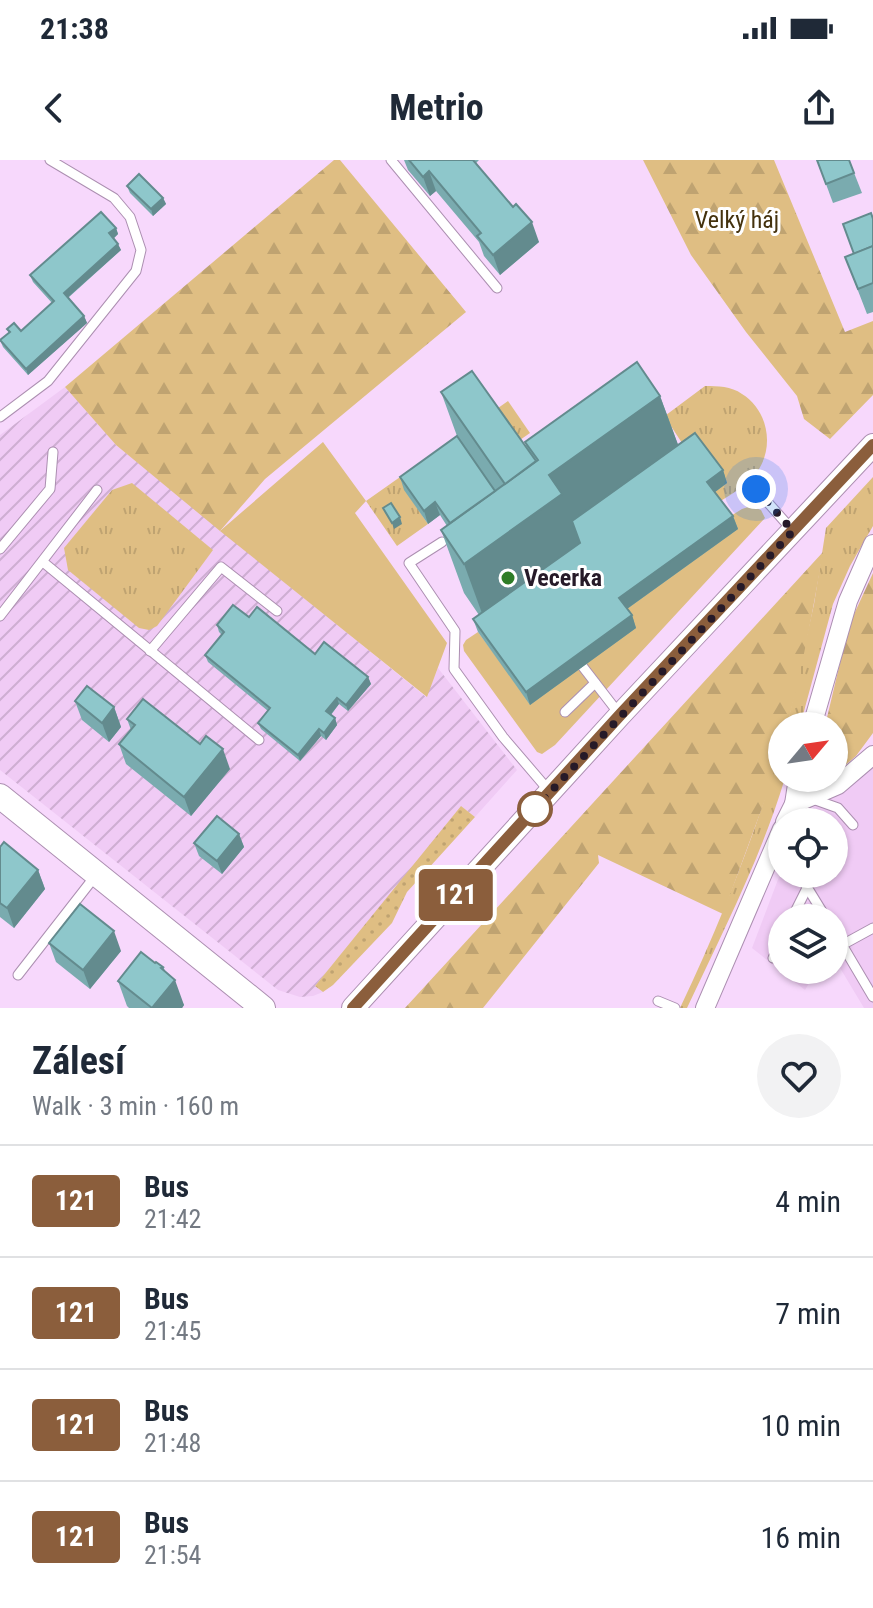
<!DOCTYPE html>
<html lang="en">
<head>
<meta charset="utf-8">
<style>
  body { margin:0; font-family:"Roboto Condensed",sans-serif; background:#f2f2f3; color:#1f2937; height:100vh; display:flex; flex-direction:column; font-size:30px; white-space:nowrap }
  * { box-sizing:border-box; margin:0 }
  p { font-size:26px; color:#747a83 }
  .icon { flex:none; width:44px; height:44px; fill:none; stroke:currentColor; stroke-width:2; stroke-linecap:round; stroke-linejoin:round }
  .map { position:relative; height:848px; overflow:hidden }
  .details { display:flex; flex-direction:column; background:#fff; flex:1 }
  .details>* { flex:none }
  .badge { padding:0 16px; border-radius:6px; font-size:28px; line-height:52px }
  .needle { width:52px; rotate:61deg }
  .fabs { position:absolute; left:768px; top:552px; display:grid; gap:16px }
  .fabs a { display:grid; place-items:center; width:80px; height:80px; border-radius:50%; background:#fff; box-shadow:0 2px 6px #0004; font-size:40px }
  .you { position:absolute; width:40px; height:40px; margin:-20px; border:6px solid #fff; border-radius:50%; background:#1a73e8; box-shadow:0 0 0 12px #1a73e833 }
  .map>.badge { position:absolute; translate:-50% -50%; box-shadow:0 0 0 4px #fff }
  .round { display:grid; place-items:center; flex:none; width:84px; height:84px; border-radius:42px; background:#f2f2f3 }
  .summary { display:flex; align-items:center; justify-content:space-between; height:136px; padding:0 32px }
  h1 { font-size:38px; font-weight:700; line-height:60px }
  ul { padding:0; list-style:none }
  li { display:flex; align-items:center; gap:24px; height:112px; padding:0 32px; border-top:2px solid #e0e1e3 }
  li div { flex:1 }
  li b { display:block; font-size:30px }
  li em { font-style:normal }
  li .badge { min-width:88px; font-weight:700; text-align:center }
  .status { display:flex; justify-content:space-between; align-items:center; height:56px; padding:0 40px; background:#fff; direction:ltr }
  .status svg { height:22px; fill:currentColor }
  header { display:flex; justify-content:space-between; align-items:center; height:104px; padding:0 32px; background:#fff; font-size:36px; font-weight:700 }
  .map>svg:first-child { display:block }
  .built { fill:#f0cbf5 }
  .industrial { fill:url(#industrial-furrows) }
  .grass { fill:url(#grass-tufts) }
  .forest { fill:url(#forest-firs) }
  .park { fill:#dfbe83 }
  .garden { fill:url(#garden-dots) }
  .lines { fill:none; stroke-linecap:round; stroke-linejoin:round }
  .service-casing { stroke:#ac8fb1; stroke-width:11 }
  .minor-casing { stroke:#ac8fb1; stroke-width:20 }
  .tertiary-casing { stroke:#ac8fb1; stroke-width:24 }
  .secondary-casing { stroke:#ac8fb1; stroke-width:26 }
  .service { stroke:#fff; stroke-width:9 }
  .minor { stroke:#fff; stroke-width:18 }
  .tertiary { stroke:#fff; stroke-width:22 }
  .secondary { stroke:#fff; stroke-width:24 }
  .wall { fill:#7aabaf }
  .shaded-wall { fill:#638b8e }
  .building { fill:#8ec7cb; stroke:#638b8e; stroke-width:2 }
  .line-casing { stroke:#fff; stroke-width:18 }
  .line { stroke:#8b5e3c; stroke-width:12 }
  .walk { stroke:#261a28; stroke-width:8; stroke-dasharray:0 14.4 }
  .poi-dot { fill:#2f7d27; stroke:#fff; stroke-width:3 }
  .stop-dot { fill:#fff; stroke:#8b5e3c; stroke-width:4 }
  .labels { text-anchor:middle; stroke-width:6; stroke-linejoin:round; paint-order:stroke }
  .park-label { font-size:24px; fill:#44320e; stroke:#fff }
  .poi-label { font-size:24px; font-weight:bold; fill:#261a28; stroke:#fff; text-anchor:start }
</style>
</head>
<body>
<div class="status"><b>21:38</b><svg viewBox="0 0 49 12"><path d="M0 12V9h3v3zM5 12V6h3v6zM10 12V3h3v9zM15 12V0h3v12zM26 1h20v11H26zM47 4h2v5h-2z"/></svg></div>
<header><svg class="icon" aria-label="back" viewBox="0 0 24 24"><path d="M15 5l-7 7 7 7"/></svg>Metrio<svg class="icon" aria-label="share" viewBox="0 0 24 24"><path d="M12 15V3M7 8l5-5 5 5M5 13v7h14v-7"/></svg></header>
<div class="map">
<svg width="873" height="848" viewBox="0 0 873 848">
  <defs>
    <pattern id="industrial-furrows" width="10" height="10" patternUnits="userSpaceOnUse" patternTransform="scale(2)"><rect width="10" height="10" fill="#f0cbf5"/><path d="M-1 1l2-2M0 10L10 0M9 11l2-2" fill="none" stroke="#ceaed2"/></pattern>
    <pattern id="grass-tufts" width="24" height="20" patternUnits="userSpaceOnUse" patternTransform="scale(2)"><rect width="24" height="20" fill="#dfbe83"/><path d="M3 7l-1-3M5 7V3M7 7l1-3M15 17l-1-3M17 17v-4M19 17l1-3" fill="none" stroke="#bfa371"/></pattern>
    <pattern id="forest-firs" width="22" height="20" patternUnits="userSpaceOnUse" patternTransform="scale(2)"><rect width="22" height="20" fill="#dfbe83"/><path d="M5 1l3.5 6h-7zM16 11l3.5 6h-7z" fill="#bfa371"/></pattern>
    <pattern id="garden-dots" width="8" height="8" patternUnits="userSpaceOnUse" patternTransform="scale(2)"><rect width="8" height="8" fill="#dfbe83"/><path d="M2 2h.1M6 6h.1" fill="none" stroke="#bfa371" stroke-width="1.8" stroke-linecap="round"/></pattern>
  </defs>
  <rect width="100%" height="100%" fill="#f7d8fc"/>
  <path class="built" d="M873 593V848H864L834 798V758H782V810H817L805 830 752 788 782 709V714H834V662H800L801 659Z"/>
  <path class="industrial" d="M65 227 116 285 426 537 438 508 517 610 475 657 462 647 315 826 323 832 313 836 300 837 278 830 0 610V275Z"/>
  <g class="grass">
    <path d="M705 226C718 226 731 226 742 234 768 250 775 287 757 312 748 325 731 334 718 343L711 335 727 322 682 283 669 263 658 261Z"/>
    <path d="M508 241 530 273 507 289 405 330 428 364 397 386 366 341Z"/>
    <path d="M873 317V366L850 406 833 444 800 566H787L814 444 826 368Z"/>
    <path d="M132 323 213 390 157 466 149 470 139 468 68 410 64 388 112 330Z"/>
    <path d="M782 584V618H785C761 698 722 773 687 848H680C721 762 755 675 782 584Z"/>
  </g>
  <g class="forest">
    <path d="M334 0H340L466 152 265 319 220 371 116 285 65 227Z"/>
    <path d="M643 0H774L845 172 873 161V235L830 279 804 259 797 236 746 172 691 95Z"/>
    <path d="M823 392C813 451 802 509 787 566H782V584L769 629 723 754 598 695 599 703 483 848H405Z"/>
    <path d="M873 413V573L856 596 834 615V566H825L849 465Z"/>
  </g>
  <g class="park">
    <path d="M323 282 366 341 355 353 447 483 427 537 220 371Z"/>
    <path d="M751 346 761 350 765 358 555 585 542 594 537 592 464 491 463 485 466 480 478 472 531 544 624 451 729 357 742 349Z"/>
  </g>
  <path class="garden" d="M461 646 475 657 407 732 392 763 333 825 323 832 315 826Z"/>
  <g class="lines">
    <defs>
      <g id="service">
        <path d="M391 0 497 128"/>
        <path d="M0 257 48 221 136 111 141 90 130 57 114 38 50 0"/>
        <path d="M756 329 793 371"/>
        <path d="M442 382 409 403 455 471 454 509 503 577 550 632"/>
        <path d="M0 389 50 329 53 292"/>
        <path d="M43 402 259 580"/>
        <path d="M0 456 97 330"/>
        <path d="M150 491 221 407 277 451"/>
        <path d="M583 507 620 555"/>
        <path d="M565 552 595 523"/>
        <path d="M810 638 838 648 853 665"/>
        <path d="M799 714 826 758"/>
        <path d="M792 758 807 728"/>
        <path d="M834 771 873 837"/>
        <path d="M842 785 873 768"/>
        <path d="M773 798 782 780"/>
        <path d="M18 815 96 715"/>
        <path d="M658 841 675 848"/>
      </g>
      <g id="minor">
        <path d="M812 566 848 441 873 384"/>
        <path d="M794 644 798 618"/>
        <path d="M785 662 794 644 838 625 873 595"/>
        <path d="M705 848 782 669"/>
      </g>
      <path id="tertiary" d="M353 848 620 555 873 285"/>
      <path id="secondary" d="M0 636 263 848"/>
    </defs>
    <use href="#service" class="service-casing"/>
    <use href="#minor" class="minor-casing"/>
    <use href="#tertiary" class="tertiary-casing"/>
    <use href="#secondary" class="secondary-casing"/>
    <use href="#service" class="service"/>
    <use href="#minor" class="minor"/>
    <use href="#tertiary" class="tertiary"/>
    <use href="#secondary" class="secondary"/>
  </g>
  <g class="wall">
    <path d="M404 0H479L476 3 539 82 500 115 484 96 479 82 436 31 430 36 408 10Z"/>
    <path d="M817 0H849L862 33 833 43Z"/>
    <path d="M127 26 163 38 166 44 153 56 130 33Z"/>
    <path d="M873 59V152L867 154 845 97 854 94Z"/>
    <path d="M116 68 118 74 114 78 121 90 68 138 84 156 87 163 28 215 3 187 0 180 9 173 7 169 21 171 52 143 33 122 30 115Z"/>
    <path d="M441 232 527 289 525 282 660 236 678 285 723 310 727 323 715 332 733 356 738 369 627 449 632 455 636 468 530 545 478 472 473 459 479 455 464 433 441 370 447 366 440 355 428 364 404 330 400 317 457 276Z"/>
    <path d="M249 457 315 494 368 517 371 524 348 551 339 544 331 555 335 558 337 565 326 580 321 576 300 601 261 569 258 563 268 551 208 502 205 495 222 475 219 472 217 465Z"/>
    <path d="M75 541 114 547 121 567 109 582 82 560Z"/>
    <path d="M127 559 230 609 191 656 126 604 119 584 131 570Z"/>
    <path d="M239 674 244 687 222 714 199 696 194 683Z"/>
    <path d="M0 687 38 710 45 729 14 768 0 757Z"/>
    <path d="M49 783 121 791 90 829 56 802Z"/>
    <path d="M155 803 163 807 184 845 182 848H129L127 846 118 821Z"/>
  </g>
  <g class="shaded-wall">
    <path d="M429 11 436 31 430 36 423 17Z"/>
    <path d="M163 38 166 44 153 56 151 49Z"/>
    <path d="M532 62 539 82 500 115 493 95Z"/>
    <path d="M116 68 118 74 112 80 109 73Z"/>
    <path d="M118 84 121 90 66 139 64 133Z"/>
    <path d="M84 156 87 163 28 215 26 209Z"/>
    <path d="M660 236 683 298 585 397 487 467 464 404 549 315Z"/>
    <path d="M723 310 727 323 711 335 707 322Z"/>
    <path d="M435 342 440 355 428 364 424 351Z"/>
    <path d="M733 356 738 369 624 451 619 438Z"/>
    <path d="M400 357 402 364 394 369 392 363Z"/>
    <path d="M632 455 636 468 530 545 526 532Z"/>
    <path d="M368 517 371 524 348 551 346 545Z"/>
    <path d="M337 538 339 544 328 558 326 551Z"/>
    <path d="M114 547 121 567 109 582 102 563Z"/>
    <path d="M335 558 337 565 326 580 324 573Z"/>
    <path d="M319 569 321 576 300 601 298 595Z"/>
    <path d="M223 589 230 609 191 656 184 637Z"/>
    <path d="M239 674 244 687 222 714 217 701Z"/>
    <path d="M38 710 45 729 14 768 7 748Z"/>
    <path d="M114 771 121 791 90 829 83 810Z"/>
    <path d="M163 807 170 826 175 820 184 845 182 848H152Z"/>
  </g>
  <g class="building">
    <path d="M409 0H473L513 47 516 44 532 62 493 95 477 76 481 73 429 11 423 17Z"/>
    <path d="M817 0H849L854 13 826 24Z"/>
    <path d="M139 14 163 38 151 49 127 26Z"/>
    <path d="M101 52 116 68 109 73 118 84 64 133 84 156 26 209 0 180 10 172 7 169 14 163 21 171 54 141 30 115Z"/>
    <path d="M871 53 873 59V86L854 94 843 64Z"/>
    <path d="M873 86V123L858 129 845 97Z"/>
    <path d="M637 202 660 236 549 315 562 334 464 404 441 370 538 300 525 282Z"/>
    <path d="M472 211 536 301 505 324 441 232Z"/>
    <path d="M695 273 723 310 707 322 733 356 619 438 632 455 526 532 473 459 580 383 572 361Z"/>
    <path d="M457 276 495 331 450 363 435 342 424 351 400 317Z"/>
    <path d="M391 343 400 357 392 363 383 348Z"/>
    <path d="M233 445 249 457 257 447 315 494 324 482 368 517 346 545 337 538 326 551 335 558 324 573 319 569 298 595 258 563 270 548 205 495 224 472 217 465Z"/>
    <path d="M87 526 114 547 102 563 75 541Z"/>
    <path d="M143 539 200 584 206 576 223 589 184 637 119 584 135 565 127 559Z"/>
    <path d="M217 656 239 674 217 701 194 683Z"/>
    <path d="M4 682 38 710 7 748 0 743V687Z"/>
    <path d="M80 744 114 771 83 810 49 783Z"/>
    <path d="M141 792 155 803 156 802 163 807 161 808 175 820 152 848 118 821Z"/>
  </g>
  <g class="lines">
    <defs>
      <path id="line" d="M353 848 620 555 873 285"/>
    </defs>
    <use href="#line" class="line-casing"/>
    <use href="#line" class="line"/>
    <path class="walk" d="M535 649 530 654 793 371 756 329"/>
  </g>
  <circle class="poi-dot" cx="508" cy="418" r="8"/>
  <circle class="stop-dot" cx="535" cy="649" r="16"/>
  <g class="labels">
    <g class="park-label">
      <text x="737" y="68">Velký háj</text>
    </g>
    <g class="poi-label">
      <text x="524" y="426">Vecerka</text>
    </g>
  </g>
</svg>
<div class="fabs">
<a><svg class="needle" viewBox="-14 -14 28 28"><path d="M0-13l5 13h-10z" fill="#e53935"/><path d="M0 13l5-13h-10z" fill="#747a83"/></svg></a>
<a><svg class="icon" aria-label="locate" viewBox="0 0 24 24"><circle cx="12" cy="12" r="6"/><path d="M12 2v4M12 18v4M2 12h4M18 12h4"/></svg></a>
<a><svg class="icon" aria-label="layers" viewBox="0 0 24 24"><path d="M12 4l9 5-9 5-9-5zM3 14l9 5 9-5"/></svg></a>
</div>
<div class="you" style="left:756px;top:329px"></div>
<b class="badge" style="left:456px;top:735px;background:#8b5e3c;color:#fff">121</b>
</div>
<section class="details">
<div class="summary"><div><h1>Zálesí</h1><p>Walk · 3 min · 160 m</p></div><a class="round"><svg class="icon" aria-label="heart" viewBox="0 0 24 24"><path d="M12 20l-8-8c-3-5 5-10 8-4 3-6 11-1 8 4z"/></svg></a></div>
<ul>
<li><span class="badge" style="background:#8b5e3c;color:#fff">121</span><div><b>Bus</b><p>21:42</p></div><em>4 min</em></li>
<li><span class="badge" style="background:#8b5e3c;color:#fff">121</span><div><b>Bus</b><p>21:45</p></div><em>7 min</em></li>
<li><span class="badge" style="background:#8b5e3c;color:#fff">121</span><div><b>Bus</b><p>21:48</p></div><em>10 min</em></li>
<li><span class="badge" style="background:#8b5e3c;color:#fff">121</span><div><b>Bus</b><p>21:54</p></div><em>16 min</em></li>
</ul>
</section>
</body>
</html>
